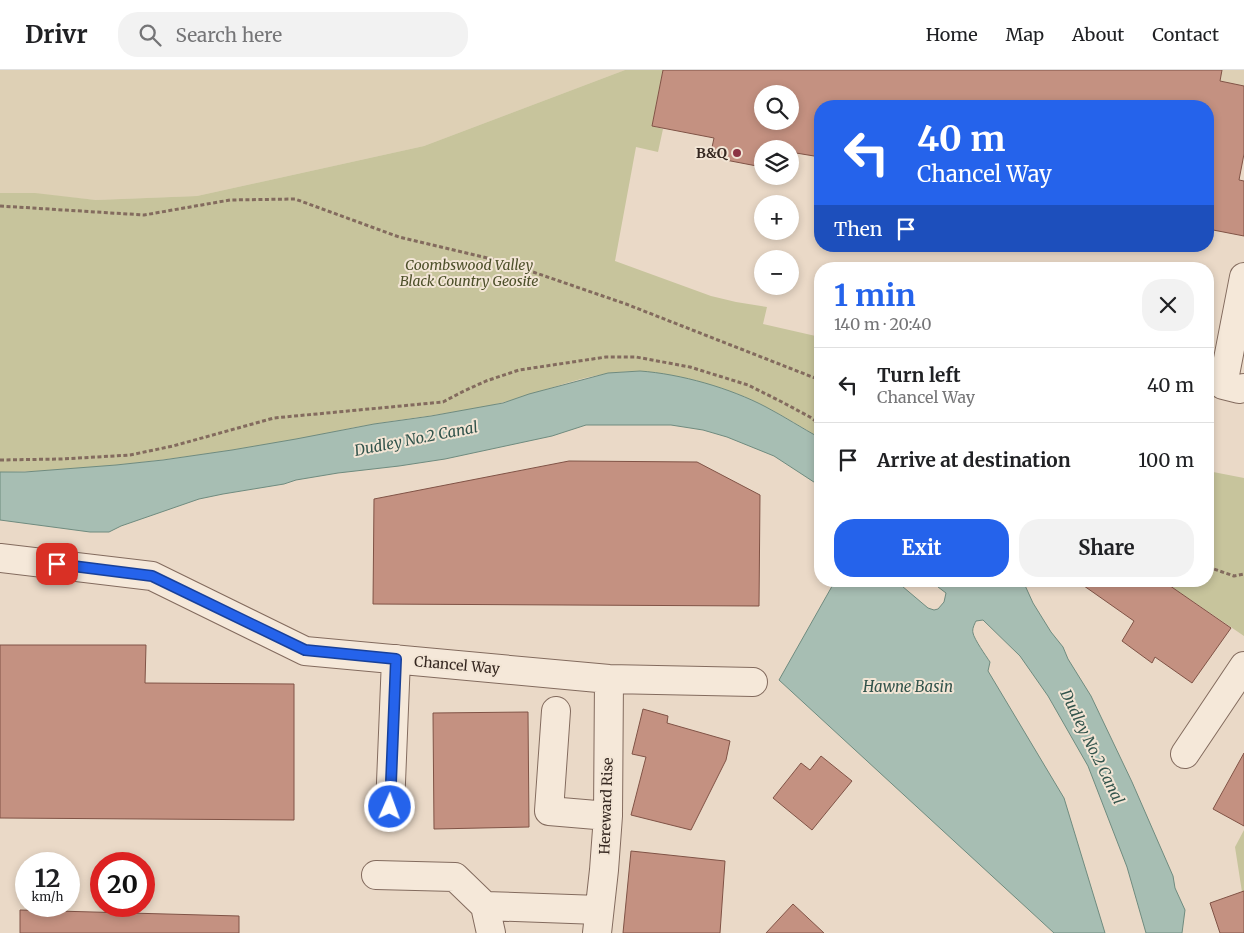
<!DOCTYPE html>
<meta charset="utf-8">
<style>
:root{--surface:#fff;--page:#f2f2f2;--text:#202124;--muted:#757577;--line:#e0e0e0;--accent:#2563eb}
body{margin:0;font-family:Merriweather,serif;background:var(--page);color:var(--text);height:100vh;display:flex;flex-direction:column;font-size:19px;white-space:nowrap}
*{box-sizing:border-box;margin:0}
p{font-size:16px;color:var(--muted)}
.icon{flex:none;width:28px;height:28px;fill:none;stroke:currentColor;stroke-width:2;stroke-linecap:round;stroke-linejoin:round}
.map{position:relative;flex:1;overflow:hidden}
.sheet{position:absolute;left:814px;top:192px;width:400px;height:325px;display:flex;flex-direction:column;background:var(--surface);border-radius:20px;box-shadow:0 2px 8px #0003}
.sheet>*{flex:none}
.hud{position:absolute;left:814px;top:30px;width:400px;height:152px;border-radius:20px;box-shadow:0 2px 8px #0003;background:#2563eb;color:#fff;overflow:hidden}
.fabs{position:absolute;left:754px;top:15px;display:grid;gap:10px}
.fabs a{display:grid;place-items:center;width:45px;height:45px;border-radius:50%;background:var(--surface);box-shadow:0 2px 8px #0003;font-size:25px}
.speed{position:absolute;left:15px;top:782px;display:flex;gap:10px;font-size:25px;font-weight:700;text-align:center}
.speed>*{display:grid;place-content:center;width:65px;height:65px;border-radius:50%;background:var(--surface);box-shadow:0 2px 8px #0003;line-height:1}
.speed small{font-size:12px;font-weight:400}
.speed .limit{border:8px solid #d22;background:#fff;color:#111}
.pin{position:absolute;display:grid;place-items:center;width:42px;height:42px;color:#fff;margin:-21px;border-radius:10px;box-shadow:0 2px 8px #0006}
.me{position:absolute;width:55px;margin:-28px;rotate:2deg;stroke-linejoin:round;filter:drop-shadow(0 0 4px #0008)}
.turn{display:flex;align-items:center;gap:18px;height:105px;padding:0 20px;font-size:22px}
.turn .icon{width:65px;height:65px;stroke-width:2.5}
.turn b{display:block;font-size:35px;line-height:42px}
.then{display:flex;align-items:center;height:48px;padding:0 20px;background:#0003;gap:10px;font-size:19px}
.round{display:grid;place-items:center;flex:none;width:52px;height:52px;border-radius:20px;background:var(--page)}
.overview{display:flex;align-items:center;justify-content:space-between;height:85px;padding:0 20px}
h1{font-size:30px;font-weight:700;line-height:38px;color:var(--accent)}
.action{display:flex;gap:10px;margin-top:auto;padding:10px 20px}
.action a{flex:1;height:58px;border-radius:20px;background:var(--accent);color:#fff;font-size:20px;font-weight:700;line-height:58px;text-align:center}
.action a+a{background:var(--page);color:var(--text)}
ul{padding:0;list-style:none}
li{display:flex;align-items:center;gap:15px;height:75px;padding:0 20px;border-top:1px solid var(--line)}
li div{flex:1}
li b{display:block;font-size:19px}
li em{font-style:normal}
header{display:flex;align-items:center;gap:30px;box-sizing:border-box;height:70px;padding:0 25px;background:var(--surface);border-bottom:1px solid var(--line)}
header strong{font-size:24px}
nav{display:flex;gap:28px;margin-inline-start:auto;font-size:18px}
.search{width:350px;height:45px;background:var(--page);display:flex;align-items:center;gap:12px;box-sizing:border-box;padding:0 18px;border-radius:20px;color:var(--muted);font-size:19px}
.map>svg:first-child{display:block}
.farmland{fill:#ded0b5}
.green{fill:#c7c49c}
.water{fill:#a7beb3;stroke:#6f8b7f}
.building{fill:#c49181;stroke:#805346;fill-rule:evenodd}
.lines{fill:none;stroke-linecap:round;stroke-linejoin:round}
.minor-casing{stroke:#836b5e;stroke-width:30}
.path{stroke:#836b5e;stroke-width:3;stroke-dasharray:4 2.5;stroke-linecap:butt}
.minor{stroke:#f5e8d9;stroke-width:28}
.route-casing{stroke:#184099;stroke-width:12}
.route{stroke:#2563eb;stroke-width:9}
.poi-dot{fill:#8c3444;stroke:#f2e5d5;stroke-width:2}
.labels{text-anchor:middle;stroke-width:4;stroke-linejoin:round;paint-order:stroke}
.poi-label{font-size:14px;font-weight:bold;fill:#352720;stroke:#f2e5d5;text-anchor:end}
.park-label{font-size:14px;font-style:italic;fill:#4c4f29;stroke:#f2e5d5}
.street-label{font-size:14px;fill:#352720;stroke:#f2e5d5}
.water-label{font-size:15px;font-style:italic;fill:#31534b;stroke:#f2e5d5}
</style>
<header>
<strong>Drivr</strong>
<div class="search"><svg class="icon" aria-label="search" viewBox="0 0 24 24"><circle cx="10" cy="10" r="6"/><path d="M15 15l6 6"/></svg>Search here</div>
<nav><a>Home</a><a>Map</a><a>About</a><a>Contact</a></nav>
</header>
<div class="map">
<svg width="1244" height="863" viewBox="0 0 1244 863">
<rect width="100%" height="100%" fill="#ead9c7"/>
<path class="farmland" d="M0,0H625L424,76L197,126L96,130L36,124L0,123Z
M1222,0H1244V16L1220,11Z"/>
<path class="green" d="M625,0H663L652,56L663,59L658,82L636,77L615,191L711,226L736,232L767,237L763,254L820,267V368C794,352 767,336 738,324C719,317 700,312 681,308C673,306 664,304 656,303C596,294 540,326 483,337C447,344 410,348 374,354C347,358 321,365 295,370C197,386 99,401 0,402V123H35L96,130L197,126L424,76Z
M1208,401L1244,408V566L1163,511H1208Z
M1244,760V829L1242,822L1235,777Z"/>
<path class="water" d="M640,301C681,304 730,318 766,337C785,347 802,358 820,368V416L774,386L727,367L703,360L671,355H586L552,366L445,389L399,396L338,403L296,410L284,414L223,424L199,429L121,456L109,462H90L0,450V402H25L116,395L163,390L232,380L296,369L374,354L431,346L503,333L529,324L608,303Z
M835,511H896L928,538L934,540L938,539L944,532L946,523L938,517L934,511H1023L1033,533L1051,562L1063,577L1068,589L1091,626L1132,712L1173,806L1175,818L1185,840L1182,863H1146L1127,797L1088,696L1048,626L1020,586L983,550L976,551C974,555 972,559 973,563C974,569 986,586 990,592L988,601L1064,728L1105,863H1054L779,610Z"/>
<path class="building" d="M663,0H1222L1220,11L1244,16V84L1239,110L1244,111V166L1208,159V36H820V87L790,82V79H776L762,76V97L710,87L714,68L652,56ZM762,24H790V51H762Z
M569,391L697,392L760,425L759,536L373,534L374,429Z
M1077,511H1163L1231,558L1192,613L1155,587L1152,593L1122,571L1134,551Z
M0,575H146L145,613L294,614V750L0,748Z
M643,639L668,646L667,653L730,671L726,690L691,760L631,745L646,687L632,684Z
M528,642L529,757L434,759L433,643Z
M1244,683V756L1213,739Z
M821,686L852,711L812,760L773,728L801,693L810,700Z
M631,781L725,791L720,863H623Z
M1244,821V863H1220L1210,833Z
M793,834L824,863H766Z
M20,840L239,846V863H20Z"/>
<g class="lines">
<defs>
<path id="minor" d="M1244,207L1223,315L1239,319L1244,318
M0,488L152,506L305,581L609,609L753,612
M556,641L549,741L608,746
M1185,684L1244,596
M390,737L396,589
M376,805L455,807L485,836L599,840
M485,836L491,863
M597,863L604,800L608,746L609,609"/>
</defs>
<use href="#minor" class="minor-casing"/>
<path class="path" d="M0,136L144,145L230,130L295,129L399,167L504,192L626,234L820,310
M0,390L62,389L130,385L173,376L274,348L443,332L464,321L486,311L519,300L606,287H636L690,297L748,315L782,332L810,347L820,354
M1208,497L1234,506L1244,504"/>
<use href="#minor" class="minor"/>
</g>
<g class="lines">
<defs>
<path id="route" d="M57,494L152,506L305,580L396,589L390,737"/>
</defs>
<use href="#route" class="route-casing"/>
<use href="#route" class="route"/>
</g>
<circle class="poi-dot" cx="737" cy="83" r="5"/>
<g class="labels">
<g class="poi-label">
<text x="727" y="88">B&amp;Q</text>
</g>
<g class="park-label">
<text x="469" y="200">Coombswood Valley<tspan x="469" dy="16">Black Country Geosite</tspan></text>
</g>
<g class="street-label">
<text transform="translate(457 595) rotate(5)" y="5">Chancel Way</text>
<text transform="translate(606 736) rotate(-88)" y="5">Hereward Rise</text>
</g>
<g class="water-label">
<text transform="translate(416 369) rotate(-11)" y="5">Dudley No.2 Canal</text>
<text x="908" y="622">Hawne Basin</text>
<text transform="translate(1092 677) rotate(64)" y="5">Dudley No.2 Canal</text>
</g>
</g>
</svg>
<div class="fabs">
<a><svg class="icon" aria-label="search" viewBox="0 0 24 24"><circle cx="10" cy="10" r="6"/><path d="M15 15l6 6"/></svg></a>
<a><svg class="icon" aria-label="layers" viewBox="0 0 24 24"><path d="M12 4l9 5-9 5-9-5zM3 14l9 5 9-5"/></svg></a>
<a>+</a>
<a>−</a>
</div>
<div class="speed"><div>12<small>km/h</small></div><div class="limit">20</div></div>
<div class="pin" style="left:57px;top:494px;background:#d93025"><svg class="icon" aria-label="arrive" viewBox="0 0 24 24"><path d="M6 21V4h12l-3 4 3 4H6"/></svg></div>
<svg class="me" style="left:390px;top:737px" viewBox="-20 -20 40 40"><circle r="17" fill="#2563eb" stroke="#fff" stroke-width="3"/><path d="M0-11L8 9 0 5-8 9z" fill="#fff"/></svg>
<div class="hud">
<div class="turn"><svg class="icon" aria-label="left" viewBox="0 0 24 24"><path d="M17 20v-9H6M10 6l-5 5 5 5"/></svg><div><b>40 m</b>Chancel Way</div></div>
<div class="then">Then<svg class="icon" aria-label="arrive" viewBox="0 0 24 24"><path d="M6 21V4h12l-3 4 3 4H6"/></svg></div>
</div>
<section class="sheet">
<div class="overview"><div><h1>1 min</h1><p>140 m · 20:40</p></div><a class="round"><svg class="icon" aria-label="close" viewBox="0 0 24 24"><path d="M6 6l12 12M18 6L6 18"/></svg></a></div>
<ul>
<li><svg class="icon" aria-label="left" viewBox="0 0 24 24"><path d="M17 20v-9H6M10 6l-5 5 5 5"/></svg><div><b>Turn left</b><p>Chancel Way</p></div><em>40 m</em></li>
<li><svg class="icon" aria-label="arrive" viewBox="0 0 24 24"><path d="M6 21V4h12l-3 4 3 4H6"/></svg><div><b>Arrive at destination</b></div><em>100 m</em></li>
</ul>
<div class="action"><a>Exit</a><a>Share</a></div>
</section>
</div>
